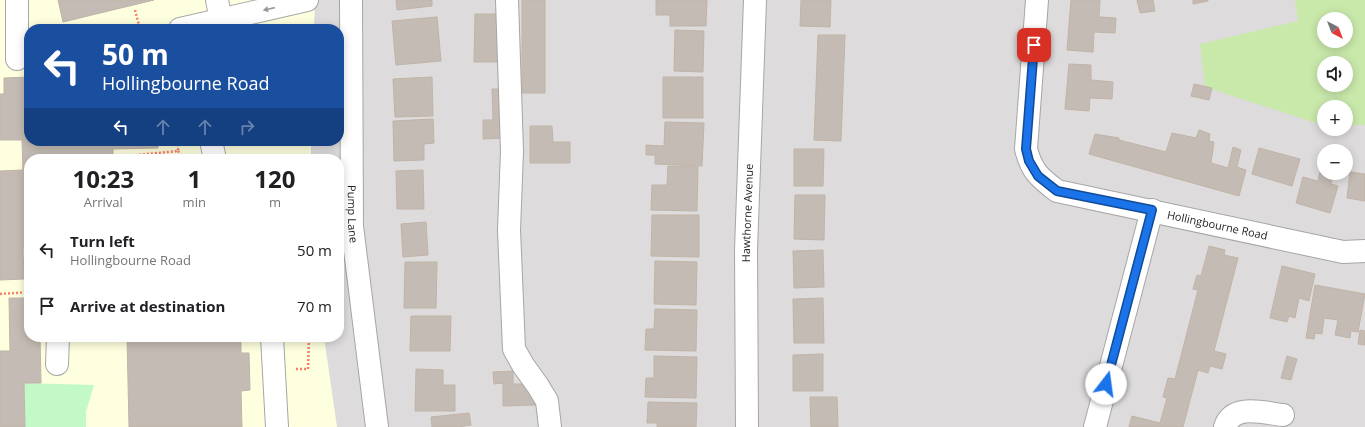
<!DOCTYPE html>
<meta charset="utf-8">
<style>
:root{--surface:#fff;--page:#f2f2f2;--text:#202124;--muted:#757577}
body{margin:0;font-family:"Open Sans",sans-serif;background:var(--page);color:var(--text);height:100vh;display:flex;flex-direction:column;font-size:15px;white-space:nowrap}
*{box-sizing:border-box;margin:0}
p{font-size:13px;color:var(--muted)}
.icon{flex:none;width:22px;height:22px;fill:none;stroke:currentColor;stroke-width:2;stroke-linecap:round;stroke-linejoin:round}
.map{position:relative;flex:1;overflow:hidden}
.sheet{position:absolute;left:24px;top:154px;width:320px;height:188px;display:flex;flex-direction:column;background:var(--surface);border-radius:16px;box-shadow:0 2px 10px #0003}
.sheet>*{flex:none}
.guide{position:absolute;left:24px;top:24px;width:320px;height:122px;border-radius:16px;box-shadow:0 2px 10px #0003;background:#1a4fa0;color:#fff;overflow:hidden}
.needle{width:26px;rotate:138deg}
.buttons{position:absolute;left:1317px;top:12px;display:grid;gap:8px}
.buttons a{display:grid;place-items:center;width:36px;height:36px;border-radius:50%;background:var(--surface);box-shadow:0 2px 10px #0003;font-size:20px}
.pin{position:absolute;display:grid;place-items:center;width:34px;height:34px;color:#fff;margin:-17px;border-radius:8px;box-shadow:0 2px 6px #0006}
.me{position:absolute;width:44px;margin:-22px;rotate:15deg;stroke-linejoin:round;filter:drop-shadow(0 0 3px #0008)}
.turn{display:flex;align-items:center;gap:14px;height:84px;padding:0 12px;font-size:18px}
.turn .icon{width:52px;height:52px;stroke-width:2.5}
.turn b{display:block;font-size:28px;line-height:34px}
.lanes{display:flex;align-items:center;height:38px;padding:0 12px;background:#0003;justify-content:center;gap:20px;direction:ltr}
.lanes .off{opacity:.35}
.eta{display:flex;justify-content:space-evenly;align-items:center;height:68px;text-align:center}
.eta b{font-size:24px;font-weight:700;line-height:28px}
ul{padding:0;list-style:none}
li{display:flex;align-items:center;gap:12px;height:56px;padding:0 12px}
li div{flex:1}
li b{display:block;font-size:15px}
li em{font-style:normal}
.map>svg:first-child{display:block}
.residential{fill:#dddbdb;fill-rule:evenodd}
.education{fill:#feffde}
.grass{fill:#c9e9ab;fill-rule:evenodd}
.park{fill:#c2f9c7}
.building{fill:#c4bcb4;stroke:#c1b3a7}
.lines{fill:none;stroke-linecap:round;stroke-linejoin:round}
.minor-casing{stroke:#a6a6a6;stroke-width:24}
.path{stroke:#f97d6c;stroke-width:2.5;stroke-dasharray:2 2;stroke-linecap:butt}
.minor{stroke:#fff;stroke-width:22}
.oneway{fill:#9a9a9a}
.route-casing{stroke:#114b97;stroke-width:10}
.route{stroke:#1a73e8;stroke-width:7}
.labels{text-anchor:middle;stroke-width:3;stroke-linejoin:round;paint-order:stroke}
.street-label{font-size:11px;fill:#1f1f1f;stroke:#fff}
</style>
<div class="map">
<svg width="1365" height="427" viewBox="0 0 1365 427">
<rect width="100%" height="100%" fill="#efece5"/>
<path class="residential" d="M0,0H1365V427H0ZM1324,19H1346V41H1324ZM29,29H339V141H29ZM1324,63H1346V85H1324ZM1324,107H1346V129H1324ZM1324,151H1346V173H1324ZM29,159H339V337H29Z"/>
<path class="education" d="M0,0H315L314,29H29V141H311V159H29V337H324L337,427H0Z"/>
<path class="grass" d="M1295,0H1365V125H1346V107H1324V124H1319L1205,87L1200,44L1298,21ZM1324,19H1346V41H1324ZM1324,63H1346V85H1324Z"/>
<path class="park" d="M24,383L94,385L86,412V427H25Z"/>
<path class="building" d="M58,0H154L63,22Z
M396,0H432V6L397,10Z
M522,0H545V93H522Z
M656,0H707L706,26H670V15H656Z
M801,0H831L830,27L800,26Z
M1071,0H1100L1099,17L1116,18L1115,33L1094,32L1093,52L1067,50Z
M1137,0H1153L1155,11L1140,13Z
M1193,0H1208V1L1193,4Z
M475,14H500V62H474Z
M437,17L441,61L396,65L392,21Z
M675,30L704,31L703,72L674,71Z
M818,35H845L841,141L814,140Z
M1069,64L1091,65V80L1113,82L1112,99L1090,98L1089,111L1065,109Z
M29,77V141H158V148L113,149V159H29V248H23L24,279L0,280V171L23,170L22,140H0V94H4V78Z
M432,77L433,116L395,117L393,79Z
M663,77H703V118H663Z
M1194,84L1212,88L1209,100L1191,96Z
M492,89H507L508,138L483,139V120H493Z
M433,119L434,143L424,144V160L394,161L393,121Z
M665,122L704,123L702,166L655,164V155H646V145L664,146Z
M530,126H552L553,142H570V163H530Z
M1199,130L1210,134L1209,141L1214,142L1211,163L1228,168L1233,147L1241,150L1237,167L1246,170L1239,196L1089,154L1095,134L1119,138V140L1166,152L1172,133L1196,138Z
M1259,148L1300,159L1292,186L1252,174Z
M794,149H824L823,186H794Z
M1322,163L1324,164V173H1334L1331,184L1338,186L1330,213L1296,203L1303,177L1318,181Z
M668,166L698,167L697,211L651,210L652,185H667Z
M423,170L424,209H397L396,171Z
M1350,172L1365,174V201L1347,198Z
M795,195H825L824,240L794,239Z
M652,215H699V257L651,256Z
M426,222L428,255L403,257L401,224Z
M1209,246L1225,250L1224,255L1238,258L1214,351L1226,354L1222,369L1210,366L1208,373L1198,370L1183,427H1129L1132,416L1160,423L1167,398L1163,397L1168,378L1175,379L1198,290L1193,289L1197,275L1201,276Z
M823,250L824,287L794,288L793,251Z
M655,261L697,262L696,305L654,304Z
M405,262H437L436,308H404Z
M1282,266L1315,274L1309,301L1299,298L1295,318L1289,316L1287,322L1270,318Z
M1315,285L1365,294L1358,332L1351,331L1350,338L1335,335L1338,320L1324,318L1322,334L1315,333L1314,339L1306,338Z
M9,298H29V337H40L41,383H24L25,427H0V351H10Z
M823,298L824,343H794L793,299Z
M655,309L697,310L696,351L645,350L646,329H654Z
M411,316H451L450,351H410Z
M1360,330L1365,331V345L1358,344Z
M127,337H241V353H249L250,390L241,391L242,427H129Z
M823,354V391H793V355Z
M654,356L697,357L696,398L645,397L646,378H654Z
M1287,356L1297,359L1291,380L1281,378Z
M416,369L443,370V385H455V411H415Z
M513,371V384H536V405L503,406V383L494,384L493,372Z
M810,397H837L838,427H811Z
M648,402L697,403L696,427H657V423H647Z
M469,413L471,425L458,427H432L431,417Z"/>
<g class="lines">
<defs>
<g id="minor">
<path d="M217,0L221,20"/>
<path id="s1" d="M351,0L352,226L377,427"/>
<path d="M507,0L512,151L509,230L514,349L523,365L538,386L547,401L550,427"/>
<path id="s2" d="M1037,0L1026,149C1032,172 1039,177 1057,191L1343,252L1365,251"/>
<path d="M180,29L307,0"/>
<path d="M17,59V0"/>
<path d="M211,141L215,159"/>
<path d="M272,337L277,427"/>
<path d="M57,364L58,337"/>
<path id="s3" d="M747,427L746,250L755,0"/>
<path d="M1095,427L1152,210"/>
<path d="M1225,427C1233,403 1264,413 1283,415"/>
</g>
</defs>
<use href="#minor" class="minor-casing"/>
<path class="path" d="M135,10L140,29
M178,151L184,159
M127,156L178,151V141
M0,294L29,292
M296,369H308L309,337"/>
<use href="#minor" class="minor"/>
</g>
<defs><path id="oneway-solid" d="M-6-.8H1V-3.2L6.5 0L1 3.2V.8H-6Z"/></defs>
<use class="oneway" href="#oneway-solid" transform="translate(269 9) rotate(167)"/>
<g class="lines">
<defs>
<path id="route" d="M1034,45L1026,149L1029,161L1038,176L1057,191L1152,210L1106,384"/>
</defs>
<use href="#route" class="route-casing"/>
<use href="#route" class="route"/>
</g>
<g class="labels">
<g class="street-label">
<text dy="4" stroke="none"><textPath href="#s3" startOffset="214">Hawthorne Avenue</textPath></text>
<text dy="4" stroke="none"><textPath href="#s1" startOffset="214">Pump Lane</textPath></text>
<text dy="4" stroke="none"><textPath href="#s2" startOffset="367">Hollingbourne Road</textPath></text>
</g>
</g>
</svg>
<div class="buttons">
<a><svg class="needle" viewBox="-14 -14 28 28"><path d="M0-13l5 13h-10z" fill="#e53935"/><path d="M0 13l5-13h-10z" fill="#757577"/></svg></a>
<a><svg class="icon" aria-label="sound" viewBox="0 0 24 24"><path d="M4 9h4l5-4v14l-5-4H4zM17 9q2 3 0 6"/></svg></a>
<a>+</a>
<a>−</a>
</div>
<div class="pin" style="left:1034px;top:45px;background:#d93025"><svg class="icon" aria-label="arrive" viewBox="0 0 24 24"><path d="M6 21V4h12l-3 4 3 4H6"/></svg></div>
<svg class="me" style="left:1106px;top:384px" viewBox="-20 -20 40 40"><circle r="19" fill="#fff"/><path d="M0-13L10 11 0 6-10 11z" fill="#1a73e8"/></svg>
<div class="guide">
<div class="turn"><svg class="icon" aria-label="left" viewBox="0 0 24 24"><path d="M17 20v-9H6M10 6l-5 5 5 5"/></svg><div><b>50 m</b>Hollingbourne Road</div></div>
<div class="lanes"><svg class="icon" aria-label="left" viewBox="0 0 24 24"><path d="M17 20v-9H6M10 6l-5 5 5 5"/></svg><svg class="icon off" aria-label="ahead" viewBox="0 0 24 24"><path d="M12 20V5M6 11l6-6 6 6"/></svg><svg class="icon off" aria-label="ahead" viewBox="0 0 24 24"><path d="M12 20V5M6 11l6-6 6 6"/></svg><svg class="icon off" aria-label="right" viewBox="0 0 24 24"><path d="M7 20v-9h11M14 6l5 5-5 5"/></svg></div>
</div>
<section class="sheet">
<div class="eta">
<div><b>10:23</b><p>Arrival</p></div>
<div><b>1</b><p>min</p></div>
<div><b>120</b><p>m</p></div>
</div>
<ul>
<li><svg class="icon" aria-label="left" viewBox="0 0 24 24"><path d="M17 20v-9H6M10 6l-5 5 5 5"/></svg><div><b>Turn left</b><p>Hollingbourne Road</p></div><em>50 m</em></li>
<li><svg class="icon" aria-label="arrive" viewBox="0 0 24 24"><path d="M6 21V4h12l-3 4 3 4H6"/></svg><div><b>Arrive at destination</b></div><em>70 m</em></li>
</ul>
</section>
</div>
